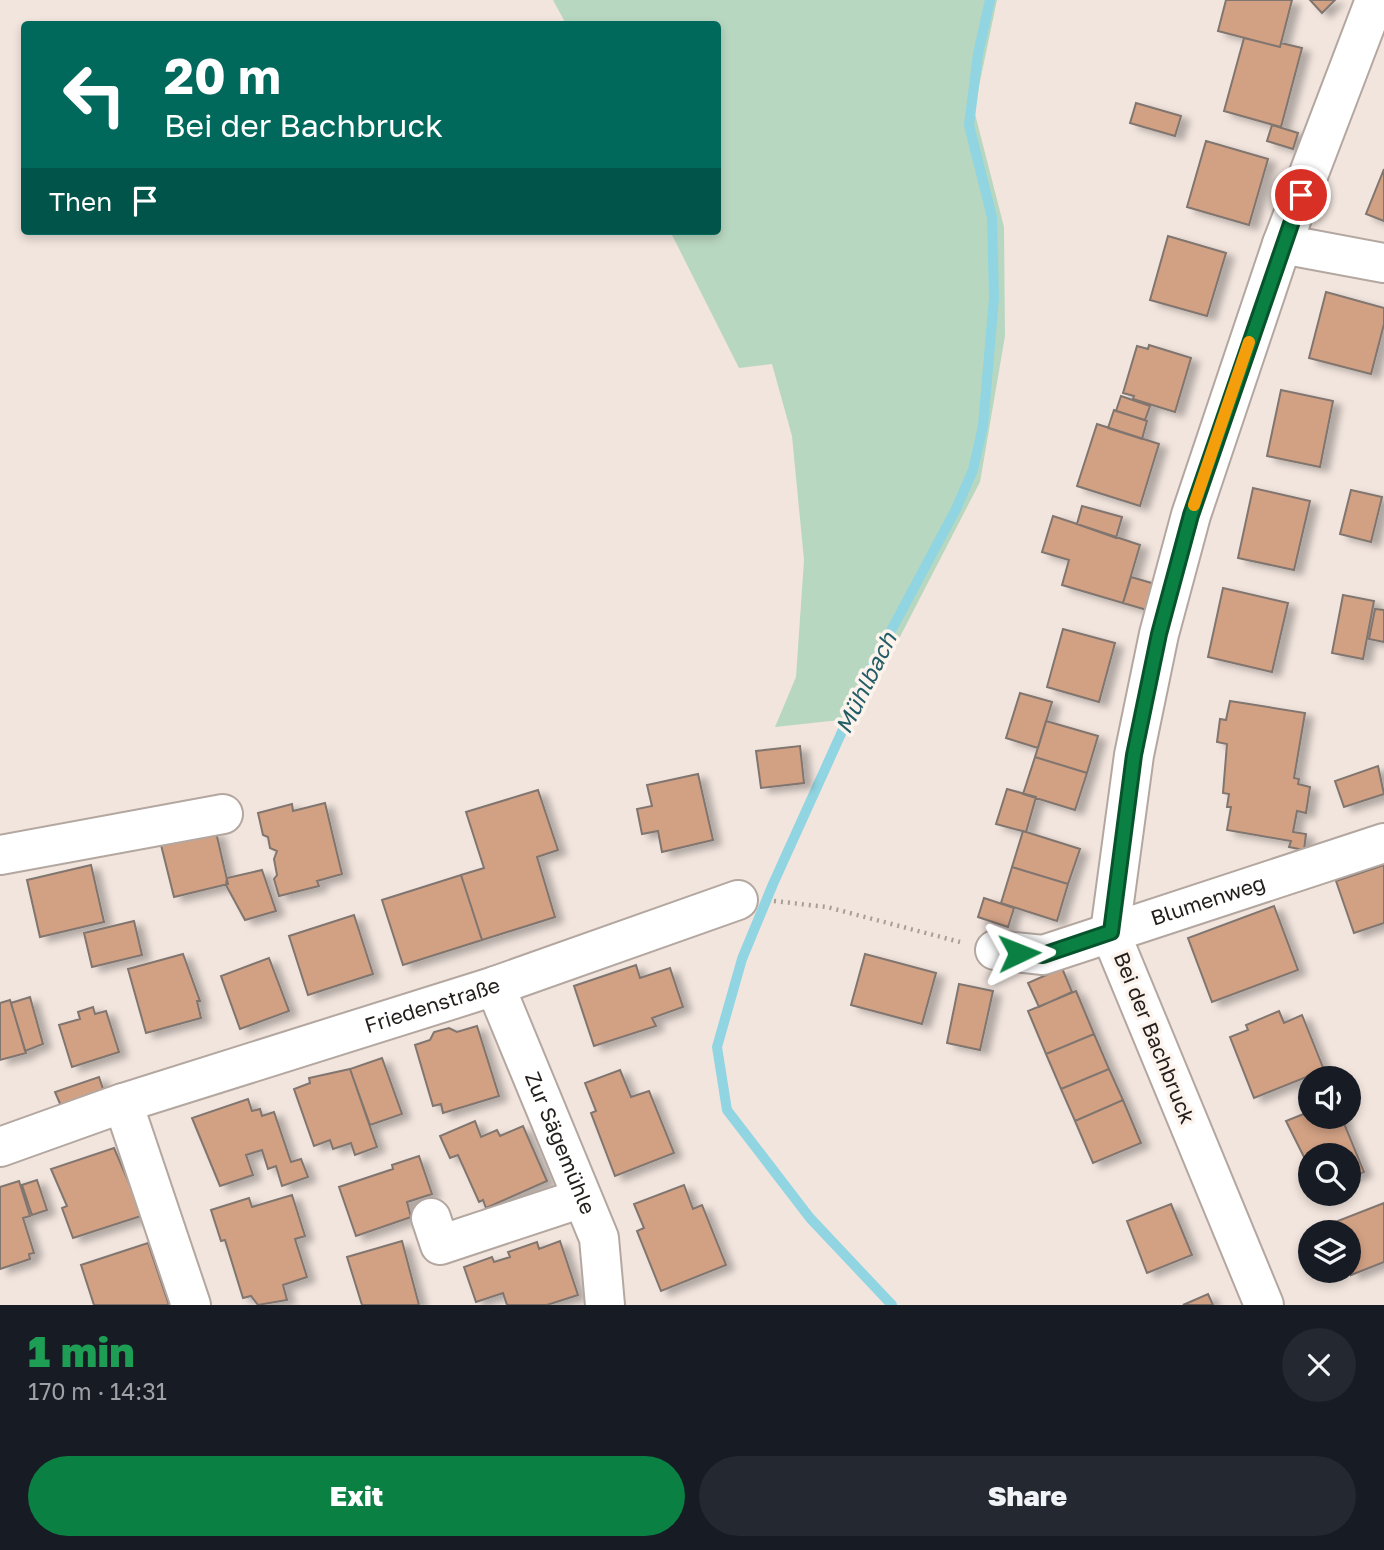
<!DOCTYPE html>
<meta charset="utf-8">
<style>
:root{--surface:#171b24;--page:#242831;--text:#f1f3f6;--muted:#9ea1a6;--accent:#0b8043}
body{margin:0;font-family:"Golos Text",sans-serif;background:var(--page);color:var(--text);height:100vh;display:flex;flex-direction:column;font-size:26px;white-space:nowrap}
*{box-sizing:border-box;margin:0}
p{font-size:23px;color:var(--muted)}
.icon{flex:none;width:38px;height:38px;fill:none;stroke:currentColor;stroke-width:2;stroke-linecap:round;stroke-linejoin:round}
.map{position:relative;height:1305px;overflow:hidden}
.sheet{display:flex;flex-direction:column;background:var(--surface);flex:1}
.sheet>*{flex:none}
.hud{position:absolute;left:21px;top:21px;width:700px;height:214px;border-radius:7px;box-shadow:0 4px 10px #0003;background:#00695c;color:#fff;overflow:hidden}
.fabs{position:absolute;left:1298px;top:1066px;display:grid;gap:14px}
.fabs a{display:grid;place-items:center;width:63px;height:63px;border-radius:50%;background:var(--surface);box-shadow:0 4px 10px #0003;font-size:35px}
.pin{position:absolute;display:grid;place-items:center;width:60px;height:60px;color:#fff;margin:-30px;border:4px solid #fff;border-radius:50%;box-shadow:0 2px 7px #0007}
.me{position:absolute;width:77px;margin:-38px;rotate:88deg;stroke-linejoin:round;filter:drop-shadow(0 0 5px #0008)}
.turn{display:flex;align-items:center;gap:24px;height:147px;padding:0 28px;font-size:32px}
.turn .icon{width:91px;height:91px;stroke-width:2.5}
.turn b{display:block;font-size:49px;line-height:60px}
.then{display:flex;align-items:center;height:66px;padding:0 28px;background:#0003;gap:14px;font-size:26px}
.round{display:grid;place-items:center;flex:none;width:74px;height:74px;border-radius:37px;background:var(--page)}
.overview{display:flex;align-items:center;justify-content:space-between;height:119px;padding:0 28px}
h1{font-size:42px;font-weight:800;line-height:52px;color:#1e9e55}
.cta{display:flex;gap:14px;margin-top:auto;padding:14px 28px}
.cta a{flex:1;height:80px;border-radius:42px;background:var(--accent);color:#fff;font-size:28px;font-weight:800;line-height:80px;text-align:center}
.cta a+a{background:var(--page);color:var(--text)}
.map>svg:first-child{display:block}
.grass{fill:#b8d7c0}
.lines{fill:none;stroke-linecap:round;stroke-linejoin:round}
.stream{stroke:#90d5e1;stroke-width:10}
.building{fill:#d2a184;stroke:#81756f;stroke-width:2;filter:url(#shadow)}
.minor-casing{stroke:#b3a7a0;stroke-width:42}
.path{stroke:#a89e99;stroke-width:4.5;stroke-dasharray:2 5;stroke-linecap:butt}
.minor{stroke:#fff;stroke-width:38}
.route-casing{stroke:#07532c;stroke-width:18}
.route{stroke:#0b8043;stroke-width:12}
.slow{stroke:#f59e0b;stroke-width:12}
.labels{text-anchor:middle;stroke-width:7;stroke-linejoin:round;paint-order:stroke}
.street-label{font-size:21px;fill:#231e1c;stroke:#fdf3ed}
.water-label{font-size:23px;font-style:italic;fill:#235d66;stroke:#fdf3ed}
</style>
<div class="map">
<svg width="1384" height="1305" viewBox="0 0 1384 1305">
<defs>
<filter id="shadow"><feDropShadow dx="8" dy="4.5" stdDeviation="3.5" flood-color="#0004"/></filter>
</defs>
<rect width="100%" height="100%" fill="#f2e5de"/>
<path class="grass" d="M553,0H997L974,110L1004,227L1005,336L980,482L858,718L775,727L796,677L804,560L792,436L772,364L739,368L670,231H718V24H566Z"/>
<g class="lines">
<path class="stream" d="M892,1305L810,1218L727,1110L717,1047L742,959L773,884L869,672L956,509L973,470L983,426L994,298L992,217L969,125L978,54L990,0"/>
</g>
<path class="building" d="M1226,0H1292L1280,47L1218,31Z
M1310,0H1335L1322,13Z
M1244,38L1280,47L1281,43L1302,48L1281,127L1224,111Z
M1136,103L1181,116L1175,136L1130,123Z
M1272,125L1298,133L1293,149L1267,141Z
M1206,141L1268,159L1249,225L1187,207Z
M1384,169V221L1366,214Z
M1168,236L1226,253L1207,316L1150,300Z
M1326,292L1384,308V324L1371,374L1309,358Z
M1149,345L1191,358L1175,412L1133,399L1134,396L1123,393L1137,346L1148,349Z
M1281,390L1333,401L1320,467L1267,456Z
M1121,396L1150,406L1145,420L1116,411Z
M1114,410L1147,421L1142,439L1108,428Z
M1097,424L1159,444L1140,506L1077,486Z
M1253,488L1310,501L1294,570L1238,558Z
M1351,490L1382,497L1371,542L1340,534Z
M1082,506L1122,517L1116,538L1077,524Z
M1053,516L1140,545L1123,603L1062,585L1069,560L1042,552Z
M1131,577L1155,584L1147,610L1123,603Z
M1223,588L1288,603L1272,672L1208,657Z
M1343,595L1374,601L1363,659L1332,653Z
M1375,609L1384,610V642L1369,639Z
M1063,629L1115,643L1099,702L1047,687Z
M1020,693L1052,702L1038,748L1006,738Z
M1230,701L1305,713L1294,778L1299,779L1298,784L1310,787L1306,813L1297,811L1293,832L1306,834L1304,850L1289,847L1291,841L1227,830L1231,807H1227L1229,794L1223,793L1227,744L1217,742L1220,719L1226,720Z
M1046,721L1098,736L1087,773L1035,757Z
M800,746L804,783L761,788L756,751Z
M1035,757L1087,773L1075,810L1023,794Z
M1378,766L1384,794L1344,807L1335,781Z
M698,774L713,840L662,852L658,831L642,834L637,809L652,806L647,785Z
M1007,789L1036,797L1026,832L996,824Z
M538,790L558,850L537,857L555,917L482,940L461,875L484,868L466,812Z
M325,803L342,874L317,881L319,886L279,896L274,879L277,875L274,859L277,851L270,848L268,837L263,835L258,813L292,804L293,811Z
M1023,831L1080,849L1068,884L1012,867Z
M216,832L228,884L174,897L161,845Z
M91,865L104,922L40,937L27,880Z
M1384,865V923L1354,933L1336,881Z
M1012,867L1068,884L1057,921L1001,903Z
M262,870L276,911L245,920L226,885L227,878Z
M461,875L482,940L403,965L382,900Z
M984,898L1014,908L1008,927L978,917Z
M1274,906L1298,970L1212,1002L1188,938Z
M354,915L373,974L308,995L289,936Z
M134,921L142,955L92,967L84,933Z
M183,954L200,1001H197L201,1018L146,1033L128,969Z
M865,954L936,973L922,1024L851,1005Z
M269,958L289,1011L240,1029L221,976Z
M636,965L640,978L670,968L683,1007L652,1018L656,1026L594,1046L574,986Z
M1062,968L1072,992L1039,1007L1028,983Z
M959,984L993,991L980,1050L947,1043Z
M1076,991L1094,1034L1046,1054L1028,1011Z
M30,997L43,1044L25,1051L11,1003Z
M10,1000L26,1053L0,1060V1003Z
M93,1007L95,1014L106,1011L119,1052L72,1067L59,1025L80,1019L78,1012Z
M1279,1011L1284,1023L1302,1015L1324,1070L1254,1098L1230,1037L1248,1030L1246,1025Z
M477,1026L499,1096L443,1113L441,1104L433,1106L415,1045L430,1040L434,1032L449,1028L457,1032Z
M1094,1034L1109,1069L1061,1089L1046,1054Z
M382,1058L402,1114L370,1125L350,1069Z
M350,1069L377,1147L355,1155L351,1143L333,1149L330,1140L314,1146L294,1089L310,1083L309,1078Z
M1109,1069L1123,1100L1075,1121L1061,1089Z
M620,1070L631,1097L649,1091L674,1153L615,1176L591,1113L596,1111L585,1083Z
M99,1077L104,1092L61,1106L55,1092Z
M248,1099L252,1111L260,1109L262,1116L274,1112L291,1162L301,1159L308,1177L282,1186L276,1166L268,1169L262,1150L246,1155L253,1175L220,1186L192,1118Z
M1123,1100L1141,1143L1093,1163L1075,1121Z
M1311,1111V1116H1341L1364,1172L1349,1178V1155H1311V1171L1286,1121Z
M475,1121L481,1137L497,1130L500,1136L523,1126L547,1181L486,1208L483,1200L479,1202L458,1155L450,1158L440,1136Z
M114,1148L132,1190L135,1189L141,1216L73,1238L62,1208L67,1206L51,1169Z
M419,1156L432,1194L407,1202L411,1217L356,1236L339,1187L393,1169L392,1165Z
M37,1180L47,1210L32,1215L22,1185Z
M19,1181L30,1216L23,1218L34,1253L29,1254L30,1259L0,1269V1187Z
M684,1185L693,1209L702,1205L726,1265L661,1291L637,1231L644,1228L634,1204Z
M292,1195L305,1236L295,1239L307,1277L283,1285L287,1300L258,1305L251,1296L243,1298L225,1240L221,1241L211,1210L249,1198L252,1207Z
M1384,1203V1262L1351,1275L1349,1232H1333L1330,1224Z
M1171,1204L1192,1255L1147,1273L1127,1221Z
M402,1241L419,1305H362L347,1257Z
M560,1241L578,1295L547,1305H507L503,1293L476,1302L464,1267L492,1257L494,1262L510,1257L508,1252L537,1242L539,1249Z
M148,1243L169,1305H94L81,1265Z
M1208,1294L1213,1305H1183Z"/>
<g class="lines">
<defs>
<g id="minor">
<path d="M1282,244L1384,263"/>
<path d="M0,855L223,814"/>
<path id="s1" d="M995,950L1043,955L1384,843"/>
<path id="s2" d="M495,986L599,1238L605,1305"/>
<path d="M123,1103L191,1305"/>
<path id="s3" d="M0,1147L123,1103L495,986L738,900"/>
<path d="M431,1218L440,1245L582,1198"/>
<path d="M1264,1305L1110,932L1134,755L1159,634L1191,515L1282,244L1375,0"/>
</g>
</defs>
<use href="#minor" class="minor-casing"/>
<path class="path" d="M774,901L827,907L960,942"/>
<use href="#minor" class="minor"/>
</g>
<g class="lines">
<defs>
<path id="route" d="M1019,953L1043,955L1111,932L1134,755L1159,634L1191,515L1301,195"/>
</defs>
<use href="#route" class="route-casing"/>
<use href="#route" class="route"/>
<path class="slow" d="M1194,505L1249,342"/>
</g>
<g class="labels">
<g class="street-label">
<text dy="7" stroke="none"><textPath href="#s1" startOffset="222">Blumenweg</textPath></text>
<text dy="7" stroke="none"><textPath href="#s3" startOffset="455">Friedenstraße</textPath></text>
<text transform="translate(1154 1038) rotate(68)" y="7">Bei der Bachbruck</text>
<text dy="7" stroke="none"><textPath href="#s2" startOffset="170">Zur Sägemühle</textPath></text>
</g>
<g class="water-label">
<text transform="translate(866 683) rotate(-64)" y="8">Mühlbach</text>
</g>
</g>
</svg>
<div class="fabs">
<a><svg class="icon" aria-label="sound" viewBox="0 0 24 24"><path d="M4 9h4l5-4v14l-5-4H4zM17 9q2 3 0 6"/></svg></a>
<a><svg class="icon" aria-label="search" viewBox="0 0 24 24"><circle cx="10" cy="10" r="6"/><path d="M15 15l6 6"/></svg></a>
<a><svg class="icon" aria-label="layers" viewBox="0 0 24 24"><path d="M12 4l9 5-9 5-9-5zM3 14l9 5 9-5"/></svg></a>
</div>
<div class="pin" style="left:1301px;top:195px;background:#d93025"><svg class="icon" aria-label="arrive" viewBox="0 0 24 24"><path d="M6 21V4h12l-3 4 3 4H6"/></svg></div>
<svg class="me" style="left:1019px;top:953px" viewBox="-20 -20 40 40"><path d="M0-17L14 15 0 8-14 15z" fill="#0b8043" stroke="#fff" stroke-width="4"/></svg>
<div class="hud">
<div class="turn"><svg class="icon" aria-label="left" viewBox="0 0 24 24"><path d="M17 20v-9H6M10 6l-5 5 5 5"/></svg><div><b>20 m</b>Bei der Bachbruck</div></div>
<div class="then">Then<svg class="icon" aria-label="arrive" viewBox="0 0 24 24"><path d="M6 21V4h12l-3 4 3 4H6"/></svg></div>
</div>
</div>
<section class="sheet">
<div class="overview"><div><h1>1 min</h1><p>170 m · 14:31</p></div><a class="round"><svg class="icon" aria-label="close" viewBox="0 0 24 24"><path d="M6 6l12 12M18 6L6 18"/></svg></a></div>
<div class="cta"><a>Exit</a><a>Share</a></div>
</section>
